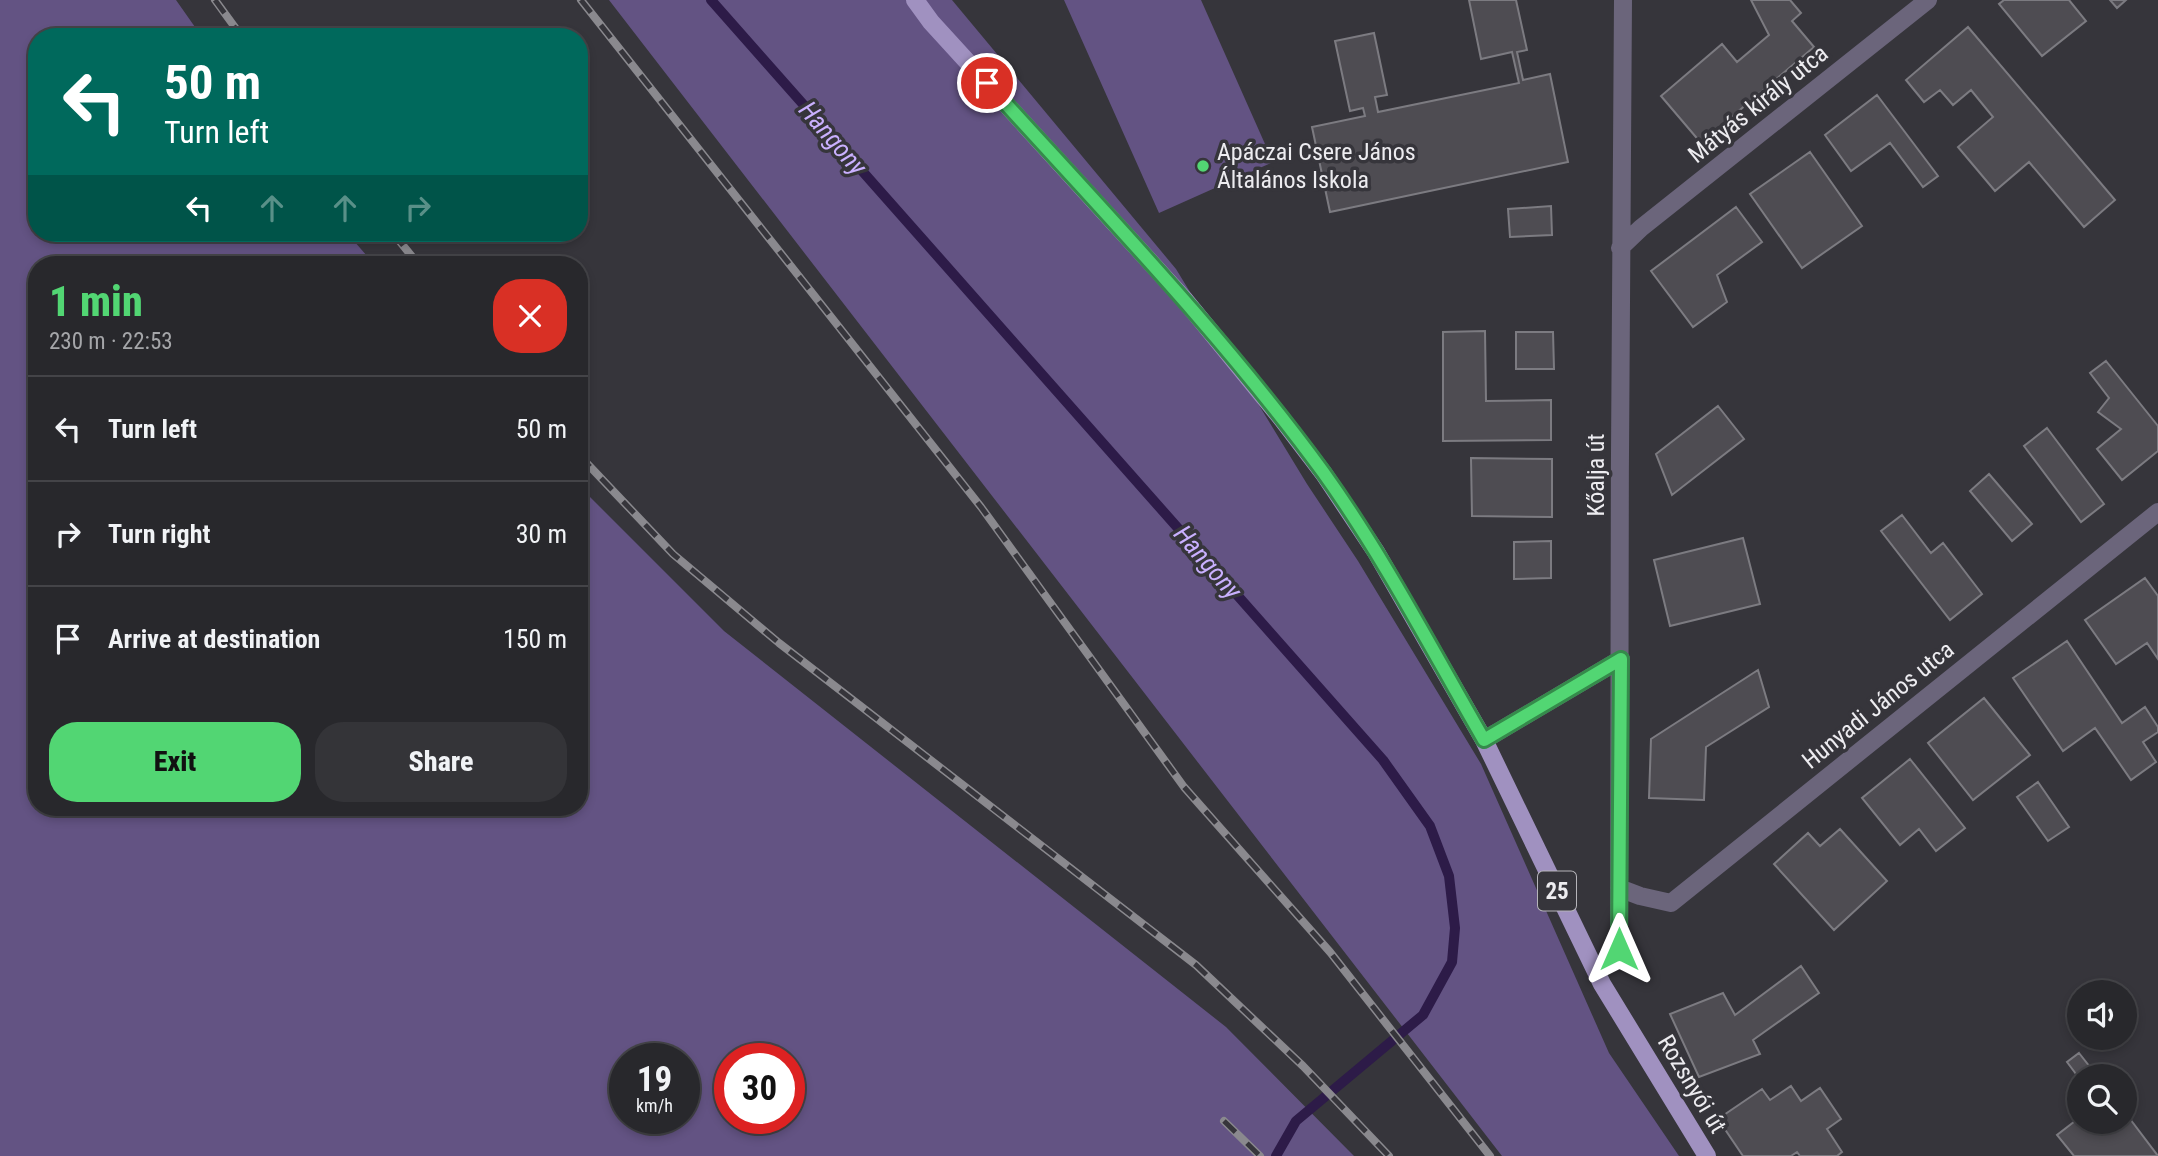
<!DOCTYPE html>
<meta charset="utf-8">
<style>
:root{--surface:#28282c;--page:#343438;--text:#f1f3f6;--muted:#a5a6a9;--line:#444448;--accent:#52d673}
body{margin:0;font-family:"Roboto Condensed",sans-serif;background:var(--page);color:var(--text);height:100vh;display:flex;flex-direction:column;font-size:26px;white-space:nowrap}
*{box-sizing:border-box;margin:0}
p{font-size:23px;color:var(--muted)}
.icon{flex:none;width:38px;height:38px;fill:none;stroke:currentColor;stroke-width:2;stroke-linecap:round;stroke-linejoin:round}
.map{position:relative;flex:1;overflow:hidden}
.panel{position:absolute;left:28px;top:256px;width:560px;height:560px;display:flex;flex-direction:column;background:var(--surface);border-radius:28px;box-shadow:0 4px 10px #0003,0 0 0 2px var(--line)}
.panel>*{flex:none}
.guide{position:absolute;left:28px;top:28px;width:560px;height:214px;border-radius:28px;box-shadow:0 4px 10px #0003,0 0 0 2px var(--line);background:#00695c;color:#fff;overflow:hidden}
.controls{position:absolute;left:2067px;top:980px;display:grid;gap:14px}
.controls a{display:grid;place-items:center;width:70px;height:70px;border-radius:50%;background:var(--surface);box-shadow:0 4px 10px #0003,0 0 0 2px var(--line);font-size:35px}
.speed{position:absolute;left:609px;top:1043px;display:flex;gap:14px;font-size:35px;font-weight:700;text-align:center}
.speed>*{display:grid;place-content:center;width:91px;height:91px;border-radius:50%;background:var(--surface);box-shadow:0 4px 10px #0003,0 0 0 2px var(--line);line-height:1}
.speed small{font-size:18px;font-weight:400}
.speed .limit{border:10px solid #d22;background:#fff;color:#111}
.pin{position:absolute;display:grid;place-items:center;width:60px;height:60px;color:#fff;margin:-30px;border:4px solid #fff;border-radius:50%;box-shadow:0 2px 7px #0007}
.me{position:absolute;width:77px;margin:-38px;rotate:0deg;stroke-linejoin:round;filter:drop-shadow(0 0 5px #0008)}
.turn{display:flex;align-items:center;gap:24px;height:147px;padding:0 21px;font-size:32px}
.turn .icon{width:91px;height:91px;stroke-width:2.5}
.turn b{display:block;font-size:49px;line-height:60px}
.lanes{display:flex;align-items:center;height:66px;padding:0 21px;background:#0003;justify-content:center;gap:35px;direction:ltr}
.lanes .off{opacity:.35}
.round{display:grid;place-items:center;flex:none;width:74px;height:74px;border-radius:28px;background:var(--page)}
.head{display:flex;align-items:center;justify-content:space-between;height:119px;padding:0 21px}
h1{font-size:42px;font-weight:800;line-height:52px;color:var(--accent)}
.button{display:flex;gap:14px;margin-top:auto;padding:14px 21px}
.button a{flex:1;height:80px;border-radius:28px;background:var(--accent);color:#111;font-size:28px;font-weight:800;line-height:80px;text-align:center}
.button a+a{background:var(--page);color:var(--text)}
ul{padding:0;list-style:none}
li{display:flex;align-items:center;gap:21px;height:105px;padding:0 21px;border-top:2px solid var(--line)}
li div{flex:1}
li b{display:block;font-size:26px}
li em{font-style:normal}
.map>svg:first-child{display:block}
.green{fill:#635383;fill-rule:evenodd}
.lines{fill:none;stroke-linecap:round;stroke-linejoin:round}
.stream{stroke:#2d1b48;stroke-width:10}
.building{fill:#4e4c52;stroke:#7c7b81;stroke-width:2}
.minor{stroke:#6b657b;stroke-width:18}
.major{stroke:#a091c0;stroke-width:18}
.rail-casing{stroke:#8a898e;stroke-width:8}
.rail{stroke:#36353b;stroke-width:5;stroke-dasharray:16;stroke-linecap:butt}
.route-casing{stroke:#358b4b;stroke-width:18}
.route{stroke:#52d673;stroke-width:12}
.poi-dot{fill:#52d673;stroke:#36353b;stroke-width:2.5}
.labels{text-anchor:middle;stroke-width:7;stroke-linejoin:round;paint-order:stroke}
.shield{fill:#36353b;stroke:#b6b5ba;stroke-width:2}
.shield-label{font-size:23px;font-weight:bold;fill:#edecf0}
.street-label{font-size:24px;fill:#edecf0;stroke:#36353b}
.poi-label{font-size:24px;fill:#edecf0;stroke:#36353b;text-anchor:start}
.water-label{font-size:26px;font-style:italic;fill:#c9b0fe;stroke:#36353b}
</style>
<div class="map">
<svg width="2158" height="1156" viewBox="0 0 2158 1156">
<rect width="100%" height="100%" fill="#36353b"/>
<path class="green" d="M0,0H176L202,37H37V233H347L374,264H37V807H579V486L724,631L1226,1027L1354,1156H0ZM625,1059H684V1118H625ZM730,1059H789V1118H730Z
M609,0H952L1176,269L1307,484L1358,561L1481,764L1609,1053L1679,1156H1502Z
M1064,0H1201L1273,162L1159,213Z"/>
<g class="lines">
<path class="stream" d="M711,0L1383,760L1430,826L1449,876L1455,928L1452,962L1423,1015L1296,1121L1276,1156"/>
</g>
<path class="building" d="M1469,0H1516L1527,50L1517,52L1523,80L1550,74L1568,162L1330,212L1312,127L1365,116L1363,108L1350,111L1335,41L1374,33L1387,95L1375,97L1378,112L1519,83L1512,52L1481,59Z
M1751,0H1790L1801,13L1792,21L1814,47L1701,143L1661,96L1722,44L1737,62L1769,35Z
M2004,0H2069L2086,21L2042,56L1999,4Z
M2110,0H2126L2117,8Z
M1968,27L2115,200L2084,227L2029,162L1995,191L1958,147L1993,117L1971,90L1953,105L1940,90L1924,102L1906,80Z
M1877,95L1938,176L1923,187L1890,143L1851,171L1825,135Z
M1810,152L1862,226L1802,268L1750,194Z
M1551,206L1552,235L1510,237L1508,209Z
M1736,207L1762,242L1717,275L1727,302L1693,327L1651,271Z
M1485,331L1486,401L1551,400V440L1443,441V332Z
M1516,332H1553L1554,369H1516Z
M2106,361L2158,426V451L2122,480L2097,449L2121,429L2098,412L2109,398L2090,373Z
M1718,406L1744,439L1672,495L1656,454Z
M2047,428L2104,504L2081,522L2024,446Z
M1471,458L1552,459V517L1472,516Z
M1989,474L2032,524L2012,541L1970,491Z
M1902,515L1931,553L1943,543L1982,594L1950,620L1881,531Z
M1743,538L1760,604L1670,626L1654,560Z
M1551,541V578L1514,579V542Z
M2145,578L2158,596V659L2147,643L2116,664L2085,620Z
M2067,641L2122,723L2145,707L2158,727V732L2143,742L2156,762L2131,780L2095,728L2063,751L2013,678Z
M1758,670L1769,707L1706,747L1704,800L1649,798L1651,739Z
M1984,698L2030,755L1973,800L1928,743Z
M1910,759L1965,828L1936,851L1919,829L1900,845L1862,798Z
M2038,782L2069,827L2048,841L2017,797Z
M1840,829L1887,881L1834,930L1774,864L1808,833L1820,846Z
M1801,966L1819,993L1753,1040L1760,1054L1699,1077L1670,1014L1723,993L1735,1015Z
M2079,1053L2097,1076L2079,1078L2067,1062Z
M1791,1086L1801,1101L1820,1088L1841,1119L1827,1129L1842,1152L1837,1156H1800L1797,1152L1791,1156H1743L1718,1119L1762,1089L1770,1100Z
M2124,1111L2158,1156H2074L2057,1135L2079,1118V1122H2124Z"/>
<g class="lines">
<path class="minor" d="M1620,248L1641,228L1928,0
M1484,740L1621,659
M1619,888L1640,896L1671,903L2158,512
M1619,949C1620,633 1619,316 1623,0"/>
<path class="major" d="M915,0L931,22L1184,299L1282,419L1324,474L1376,552L1484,740L1602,984L1707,1156"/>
<defs>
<path id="rail" d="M215,0L242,37
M581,0L981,507L1184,787L1330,952L1490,1156
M393,233L418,264
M579,455L673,554L779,643L1196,965L1303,1066L1389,1156
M1224,1121L1260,1156"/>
</defs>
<use href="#rail" class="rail-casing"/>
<use href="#rail" class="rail"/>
</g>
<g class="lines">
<defs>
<path id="route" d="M987,83C1102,210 1222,334 1323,472C1384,557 1432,650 1484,740L1621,659L1619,949"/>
</defs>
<use href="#route" class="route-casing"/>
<use href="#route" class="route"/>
</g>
<circle class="poi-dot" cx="1203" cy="166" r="7"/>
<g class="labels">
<rect class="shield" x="1538" y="871.5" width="38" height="39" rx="5"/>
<g class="shield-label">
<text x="1557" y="899">25</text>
</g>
<g class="street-label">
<text transform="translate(1758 104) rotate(-39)" y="8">Mátyás király utca</text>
<text transform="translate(1596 475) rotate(-90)" y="8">Kőalja út</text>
<text transform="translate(1878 705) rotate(-39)" y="8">Hunyadi János utca</text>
<text transform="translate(1692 1084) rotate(59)" y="8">Rozsnyói út</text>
</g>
<g class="poi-label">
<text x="1217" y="160">Apáczai Csere János<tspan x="1217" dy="28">Általános Iskola</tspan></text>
</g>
<g class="water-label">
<text transform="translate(833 138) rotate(49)" y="9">Hangony</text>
<text transform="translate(1208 562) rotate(49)" y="9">Hangony</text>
</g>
</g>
</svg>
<div class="controls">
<a><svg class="icon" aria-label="sound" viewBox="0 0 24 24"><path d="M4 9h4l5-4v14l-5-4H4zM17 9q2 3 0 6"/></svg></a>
<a><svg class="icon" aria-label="search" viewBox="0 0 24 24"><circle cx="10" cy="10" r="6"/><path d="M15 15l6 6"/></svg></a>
</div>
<div class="speed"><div>19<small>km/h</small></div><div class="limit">30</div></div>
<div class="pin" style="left:987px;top:83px;background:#d93025"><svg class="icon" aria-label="arrive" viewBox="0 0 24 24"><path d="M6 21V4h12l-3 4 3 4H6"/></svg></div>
<svg class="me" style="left:1619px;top:949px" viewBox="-20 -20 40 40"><path d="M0-17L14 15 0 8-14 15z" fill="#52d673" stroke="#fff" stroke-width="4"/></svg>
<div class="guide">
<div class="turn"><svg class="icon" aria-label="left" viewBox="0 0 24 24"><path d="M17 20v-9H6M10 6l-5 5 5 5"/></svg><div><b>50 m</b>Turn left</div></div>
<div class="lanes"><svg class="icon" aria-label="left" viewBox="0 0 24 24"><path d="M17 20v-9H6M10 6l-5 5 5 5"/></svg><svg class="icon off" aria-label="ahead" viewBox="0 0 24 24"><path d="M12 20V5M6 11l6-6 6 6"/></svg><svg class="icon off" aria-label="ahead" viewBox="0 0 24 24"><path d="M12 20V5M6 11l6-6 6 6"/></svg><svg class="icon off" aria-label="right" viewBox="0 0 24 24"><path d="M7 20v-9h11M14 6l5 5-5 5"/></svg></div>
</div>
<section class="panel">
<div class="head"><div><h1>1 min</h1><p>230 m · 22:53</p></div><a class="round" style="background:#d93025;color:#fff"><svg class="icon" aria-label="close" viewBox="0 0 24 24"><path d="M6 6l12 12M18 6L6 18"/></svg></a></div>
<ul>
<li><svg class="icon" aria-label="left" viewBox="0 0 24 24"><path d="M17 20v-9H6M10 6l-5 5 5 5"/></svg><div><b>Turn left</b></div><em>50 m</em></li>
<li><svg class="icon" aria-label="right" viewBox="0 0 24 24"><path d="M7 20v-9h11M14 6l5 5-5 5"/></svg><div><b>Turn right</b></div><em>30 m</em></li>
<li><svg class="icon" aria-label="arrive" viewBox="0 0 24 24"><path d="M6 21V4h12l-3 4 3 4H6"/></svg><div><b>Arrive at destination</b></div><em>150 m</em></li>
</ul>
<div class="button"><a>Exit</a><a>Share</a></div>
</section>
</div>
